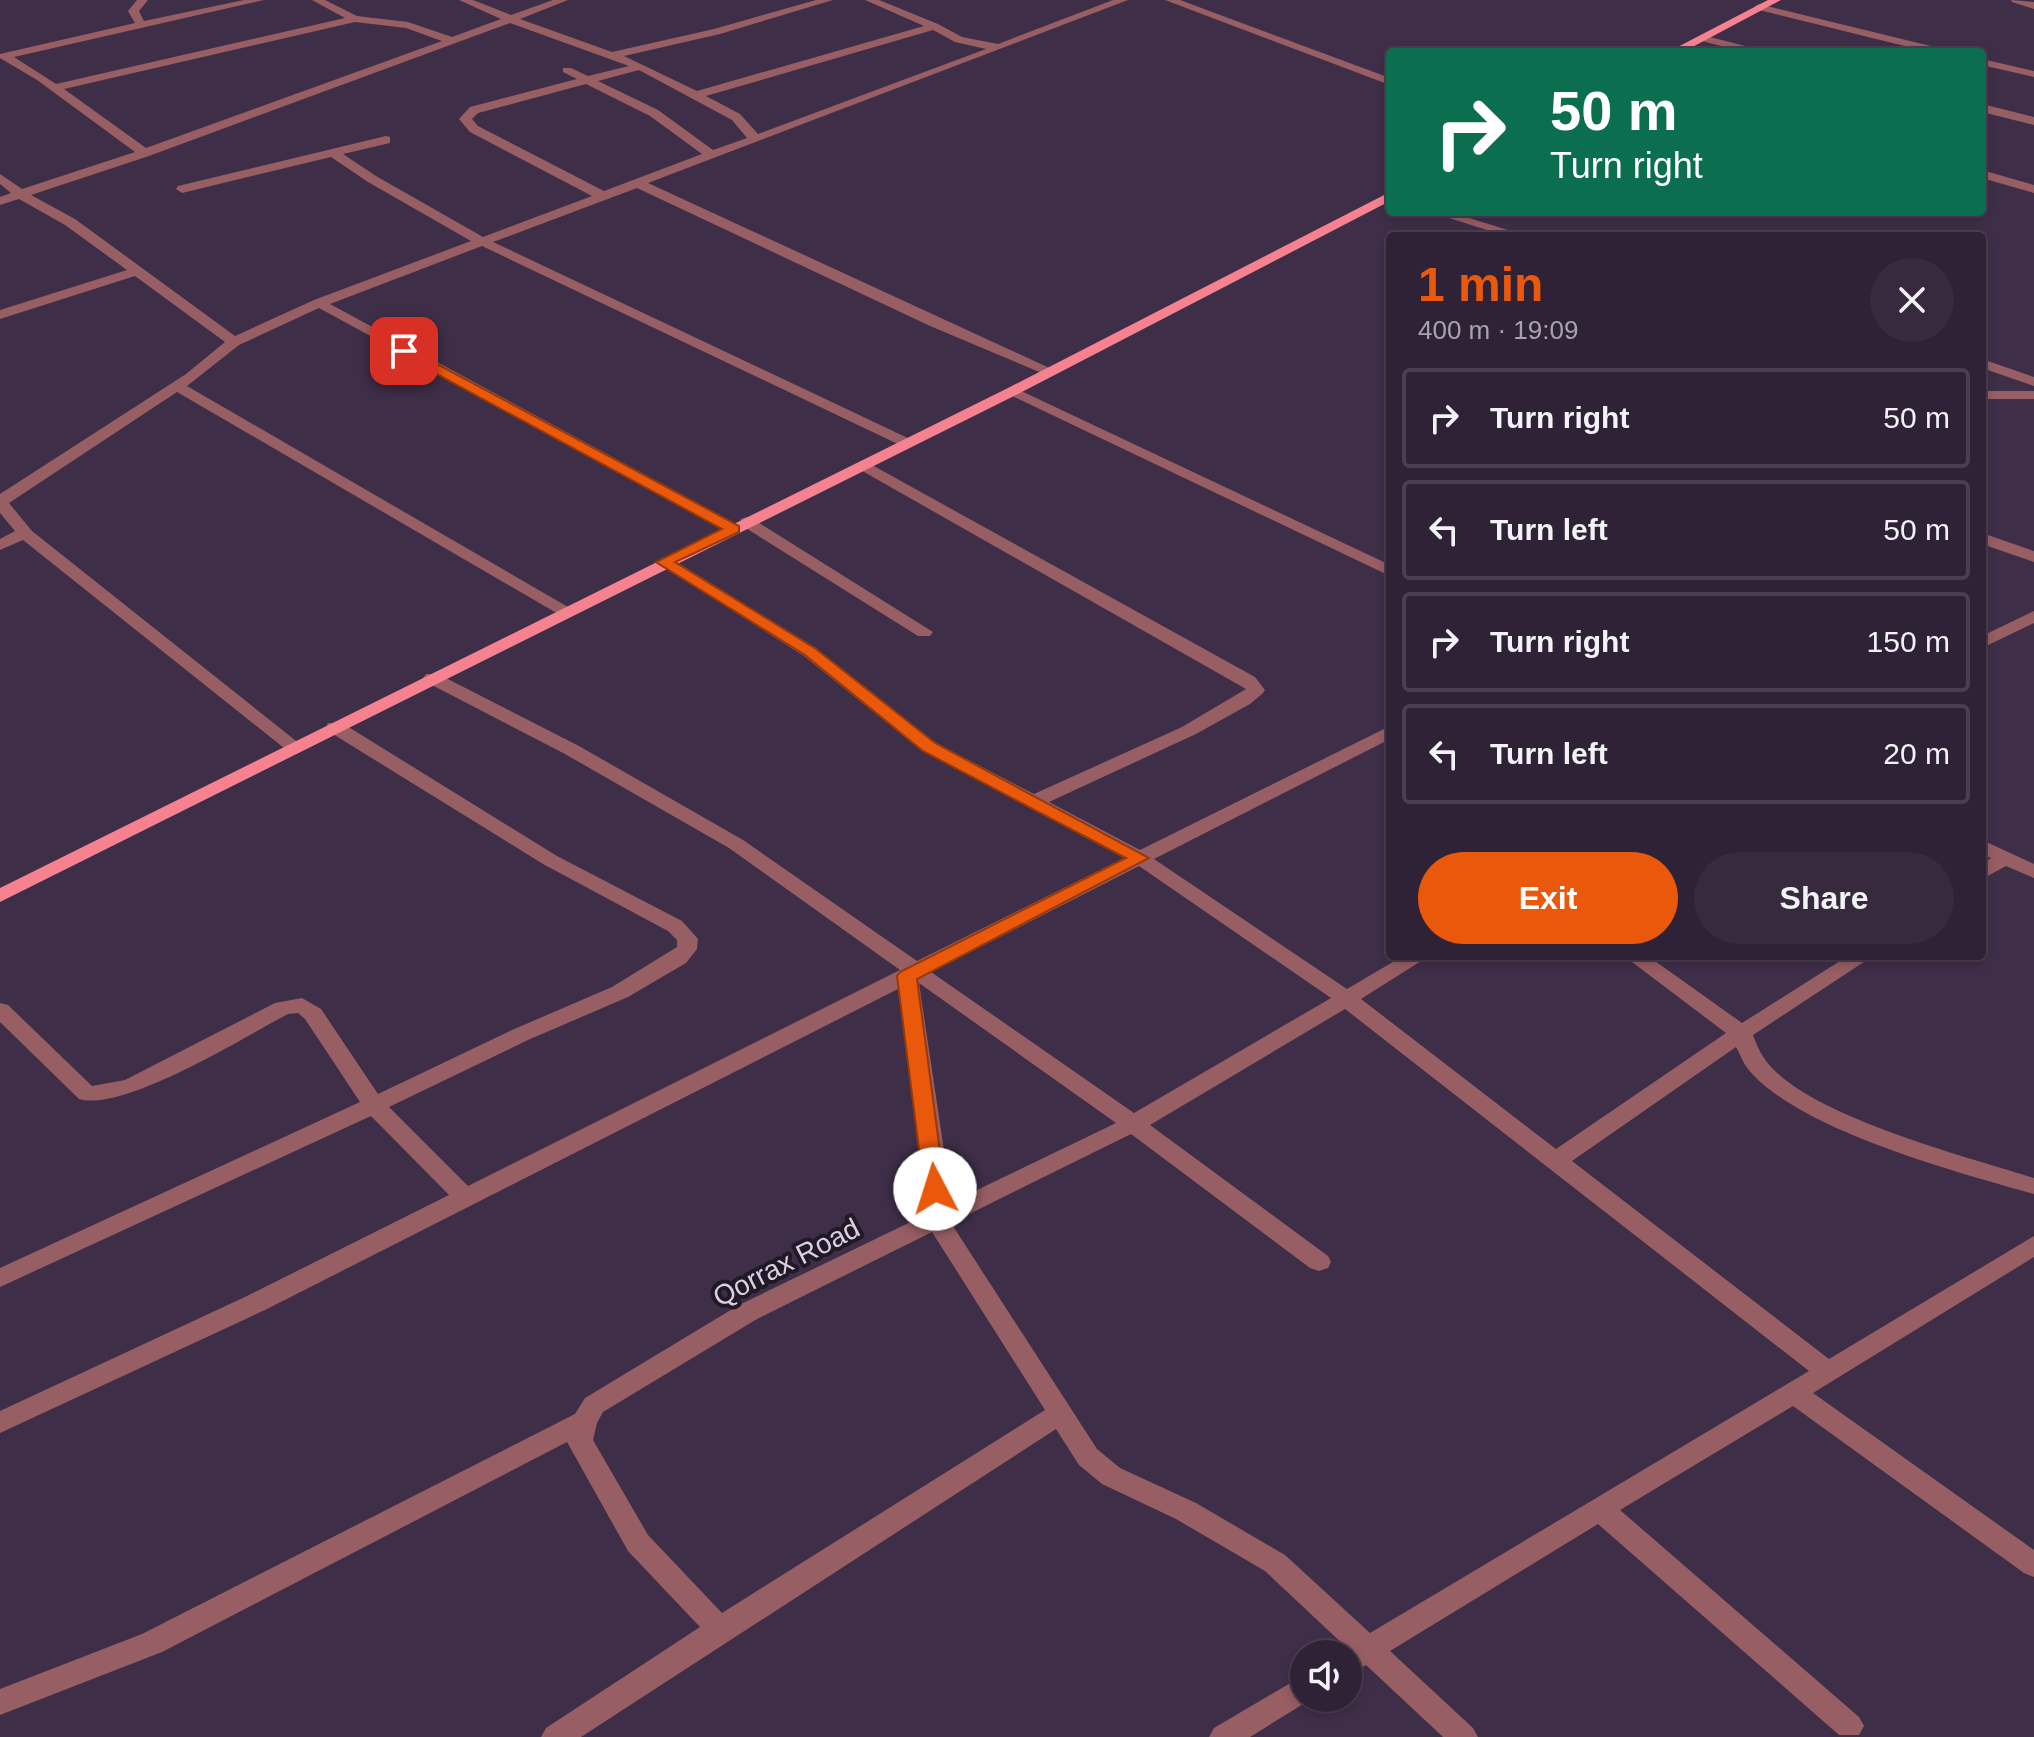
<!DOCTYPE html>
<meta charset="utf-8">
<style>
:root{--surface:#2f2236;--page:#372a3e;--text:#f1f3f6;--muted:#a7a4ad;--line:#4a3f51;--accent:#ea580c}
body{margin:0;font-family:Arial,sans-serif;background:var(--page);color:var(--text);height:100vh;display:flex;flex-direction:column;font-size:30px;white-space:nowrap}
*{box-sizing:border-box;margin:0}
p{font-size:26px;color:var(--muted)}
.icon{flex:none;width:44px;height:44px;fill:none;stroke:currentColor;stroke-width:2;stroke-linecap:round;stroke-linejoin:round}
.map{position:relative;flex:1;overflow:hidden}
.details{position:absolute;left:1386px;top:232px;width:600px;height:728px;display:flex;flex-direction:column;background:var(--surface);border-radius:8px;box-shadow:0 4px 12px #0003,0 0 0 2px var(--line)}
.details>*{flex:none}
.banner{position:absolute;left:1386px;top:48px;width:600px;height:168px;border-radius:8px;box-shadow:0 4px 12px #0003,0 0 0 2px var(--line);background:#0b6e4f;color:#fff;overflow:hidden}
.buttons{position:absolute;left:1290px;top:1640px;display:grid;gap:16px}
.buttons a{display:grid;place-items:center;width:72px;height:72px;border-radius:50%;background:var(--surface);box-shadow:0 4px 12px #0003,0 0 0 2px var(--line);font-size:40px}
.pin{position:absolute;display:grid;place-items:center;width:68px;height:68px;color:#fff;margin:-34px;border-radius:16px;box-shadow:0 4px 12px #0006}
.me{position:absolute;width:88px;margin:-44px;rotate:355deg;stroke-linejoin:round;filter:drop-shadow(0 0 6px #0008)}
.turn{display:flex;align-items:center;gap:28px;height:168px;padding:0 32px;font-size:36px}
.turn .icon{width:104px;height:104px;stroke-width:2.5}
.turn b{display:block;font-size:56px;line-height:68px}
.round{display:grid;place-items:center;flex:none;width:84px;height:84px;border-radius:42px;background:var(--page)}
.headline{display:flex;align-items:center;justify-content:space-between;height:136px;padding:0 32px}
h1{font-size:48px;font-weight:700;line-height:60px;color:var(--accent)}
.cta{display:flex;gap:16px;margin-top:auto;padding:16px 32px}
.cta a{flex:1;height:92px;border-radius:48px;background:var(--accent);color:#fff;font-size:32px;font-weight:700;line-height:92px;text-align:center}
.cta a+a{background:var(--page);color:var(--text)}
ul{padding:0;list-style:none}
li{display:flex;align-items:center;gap:24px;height:100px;margin:0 16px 12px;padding:0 16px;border:4px solid var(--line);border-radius:8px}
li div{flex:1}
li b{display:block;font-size:30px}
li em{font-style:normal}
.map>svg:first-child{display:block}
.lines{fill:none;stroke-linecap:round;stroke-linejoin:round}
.minor{fill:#975e64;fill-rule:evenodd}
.major{fill:#f68290;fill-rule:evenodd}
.route{fill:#ea580c;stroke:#983908;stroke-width:2}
.labels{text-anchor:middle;stroke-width:8;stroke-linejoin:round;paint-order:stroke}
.near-street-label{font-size:28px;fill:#dbd0e1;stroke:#211a26}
</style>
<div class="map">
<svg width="2034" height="1737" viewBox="0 0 2034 1737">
<rect width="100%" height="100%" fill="#3f2e48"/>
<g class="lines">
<path class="minor" d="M137,0H148L139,11L144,21L244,0H264L14,57L56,84L345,18L312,0H325L357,16L408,22L452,37L501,19L459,0H473L511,15L553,0H568L520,19L612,52L714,29L816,0H833L720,34L624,56L697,91L924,26L865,0H879L938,24L962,37L998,44L1113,0H1128L648,183L1056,371L1049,375L1044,374L930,326L637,188L493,242L912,440V446H902L482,246L330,304L740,526V532L734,534L319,308L239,345L187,386L575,611L566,616L560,615L177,392L9,503L32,531L305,748L296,754L289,752L23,540L0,550V539L15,531L0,513V494L186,374L225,342L135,276L0,319V310L127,270L65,225L19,199L0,205V197L11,193L0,184V174L22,189L135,152L37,80L0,58V54L135,23L128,11ZM355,22L406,28L442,41L146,148L64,89ZM510,23L629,66L588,76L571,68H563V72L577,79L470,107L459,119L470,132L592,196L483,237L376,176L343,154L390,143V137L386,136L178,186L176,189L182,193L331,157L368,182L471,241L314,300L235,336L75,219L31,195L149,156ZM933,30L955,42L986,49L758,134L740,114L706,96ZM639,70L732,120L747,138L713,150L658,110L598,81ZM586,84L650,116L702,154L604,191L478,126L472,119L478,113Z
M1165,0H1180L1390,78V85Z
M2011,0L2034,2V9L2012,2Z
M1759,4L1947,50L1949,52H1929L1755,9L1754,7Z
M1702,35L1761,50L1763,52H1744L1698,40L1696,38Z
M1982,59L2034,71V77L1982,65Z
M1982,104L2034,117V125L1982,112Z
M1982,170L2034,185V193L1982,178Z
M1430,212H1450L1527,236H1506Z
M1982,359L2034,377V386L1982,368Z
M1013,387L1390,565V576L1008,394V388Z
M1982,391H2034V399H1982Z
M863,460L1255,677L1265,690L1262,694L1250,704L1196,734L1049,802L1140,850L1390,726V739L1154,859L1347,989L1403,956H1429L1361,999L1556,1149L1726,1033L1624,956H1648L1742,1023L1848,956H1873L1753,1035C1756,1043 1759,1051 1764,1058C1802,1115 1968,1157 2034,1178V1194C1957,1172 1798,1130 1748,1069C1743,1063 1740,1054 1736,1047L1572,1161L1829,1359L2034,1236V1257L1813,1393L2034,1550V1577L2024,1573L1793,1406L1620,1510L1859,1717L1864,1726L1859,1735H1839L1598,1524L1390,1651L1473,1728L1478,1737H1443L1366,1665L1348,1674V1654H1337L1346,1647L1265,1571L1176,1519L1102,1484L1079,1465L1056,1429L581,1737H541L546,1728L700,1627L628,1551L567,1442L162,1652L0,1715V1689L142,1634L575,1414L585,1398L739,1305L925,1215L921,1157L898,989L265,1310L0,1433V1411L247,1296L449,1195L371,1116L0,1287V1268L360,1102L305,1019L298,1013L288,1014C244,1037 124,1112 79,1099L0,1022V1003L8,1005L92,1086L125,1080L275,1003L302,998L321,1009L378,1094L512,1030L612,987L677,947V940L668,931L543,864L328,731L326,727L328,723H342L557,856L682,921L698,939L697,949L686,963L628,997L528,1040L389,1107L468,1186L900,970L729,848L565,754L426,682L423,678L426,674H438L579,746L743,840L917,961L1124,858L922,751L804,656L656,562L664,557L670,558L816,648L936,743L1034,794L1182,727L1246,689L857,468L855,465ZM1139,866L1331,998L1134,1113L931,972ZM919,983L1116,1123L948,1204L945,1157ZM1345,1009L1809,1371L1370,1633L1285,1555L1196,1503L1120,1468L1097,1449L951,1223L1131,1134L1310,1268L1319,1271L1328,1268L1331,1262L1328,1256L1150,1125ZM932,1232L1045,1410L722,1613L648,1535L593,1440L597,1423L603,1412L757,1319Z
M747,517L753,519L933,632L930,636H918L741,525V519Z
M1982,533L2034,551V562L1982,544Z
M2034,611V623L1982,648V636Z
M1982,840L2034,864V878L2006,866L1982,879V864L1991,858L1982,854Z
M1304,1675V1698H1313L1250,1737H1209L1214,1728Z"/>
<path class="major" d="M1768,0H1781L1683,52H1668Z
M1390,192V201L1018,394L0,902V888L1008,388Z"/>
</g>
<path class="route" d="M400,349H409L739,526V532L675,562L816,649L935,743L1149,858L917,979L945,1189L942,1194H927L924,1189L897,976L900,972L1126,858L923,751L805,655L656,562L722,529L400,354Z"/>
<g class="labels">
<g class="near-street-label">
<text transform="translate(786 1262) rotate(-27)" y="10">Qorrax Road</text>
</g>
</g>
</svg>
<div class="buttons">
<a><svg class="icon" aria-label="sound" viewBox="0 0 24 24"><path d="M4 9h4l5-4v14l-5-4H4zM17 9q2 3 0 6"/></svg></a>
</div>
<div class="pin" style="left:404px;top:351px;background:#d93025"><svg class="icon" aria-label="arrive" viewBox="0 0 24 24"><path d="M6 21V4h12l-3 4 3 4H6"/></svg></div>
<svg class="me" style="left:935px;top:1189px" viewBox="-20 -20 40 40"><circle r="19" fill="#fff"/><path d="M0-13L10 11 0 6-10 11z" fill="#ea580c"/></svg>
<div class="banner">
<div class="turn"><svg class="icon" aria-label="right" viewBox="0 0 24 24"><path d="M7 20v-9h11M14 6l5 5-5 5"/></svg><div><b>50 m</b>Turn right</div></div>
</div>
<section class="details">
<div class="headline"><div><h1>1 min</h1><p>400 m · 19:09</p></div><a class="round"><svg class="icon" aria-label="close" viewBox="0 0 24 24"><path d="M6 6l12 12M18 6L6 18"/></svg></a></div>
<ul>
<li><svg class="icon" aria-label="right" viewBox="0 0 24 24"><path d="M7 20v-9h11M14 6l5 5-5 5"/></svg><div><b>Turn right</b></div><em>50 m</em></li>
<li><svg class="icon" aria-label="left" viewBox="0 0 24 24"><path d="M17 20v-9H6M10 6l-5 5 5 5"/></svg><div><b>Turn left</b></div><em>50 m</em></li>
<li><svg class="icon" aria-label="right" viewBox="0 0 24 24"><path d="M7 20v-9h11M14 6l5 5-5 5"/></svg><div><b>Turn right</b></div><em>150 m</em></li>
<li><svg class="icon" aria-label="left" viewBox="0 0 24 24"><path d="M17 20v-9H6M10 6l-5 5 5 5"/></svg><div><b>Turn left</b></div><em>20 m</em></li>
</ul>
<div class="cta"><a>Exit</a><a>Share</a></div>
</section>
</div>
